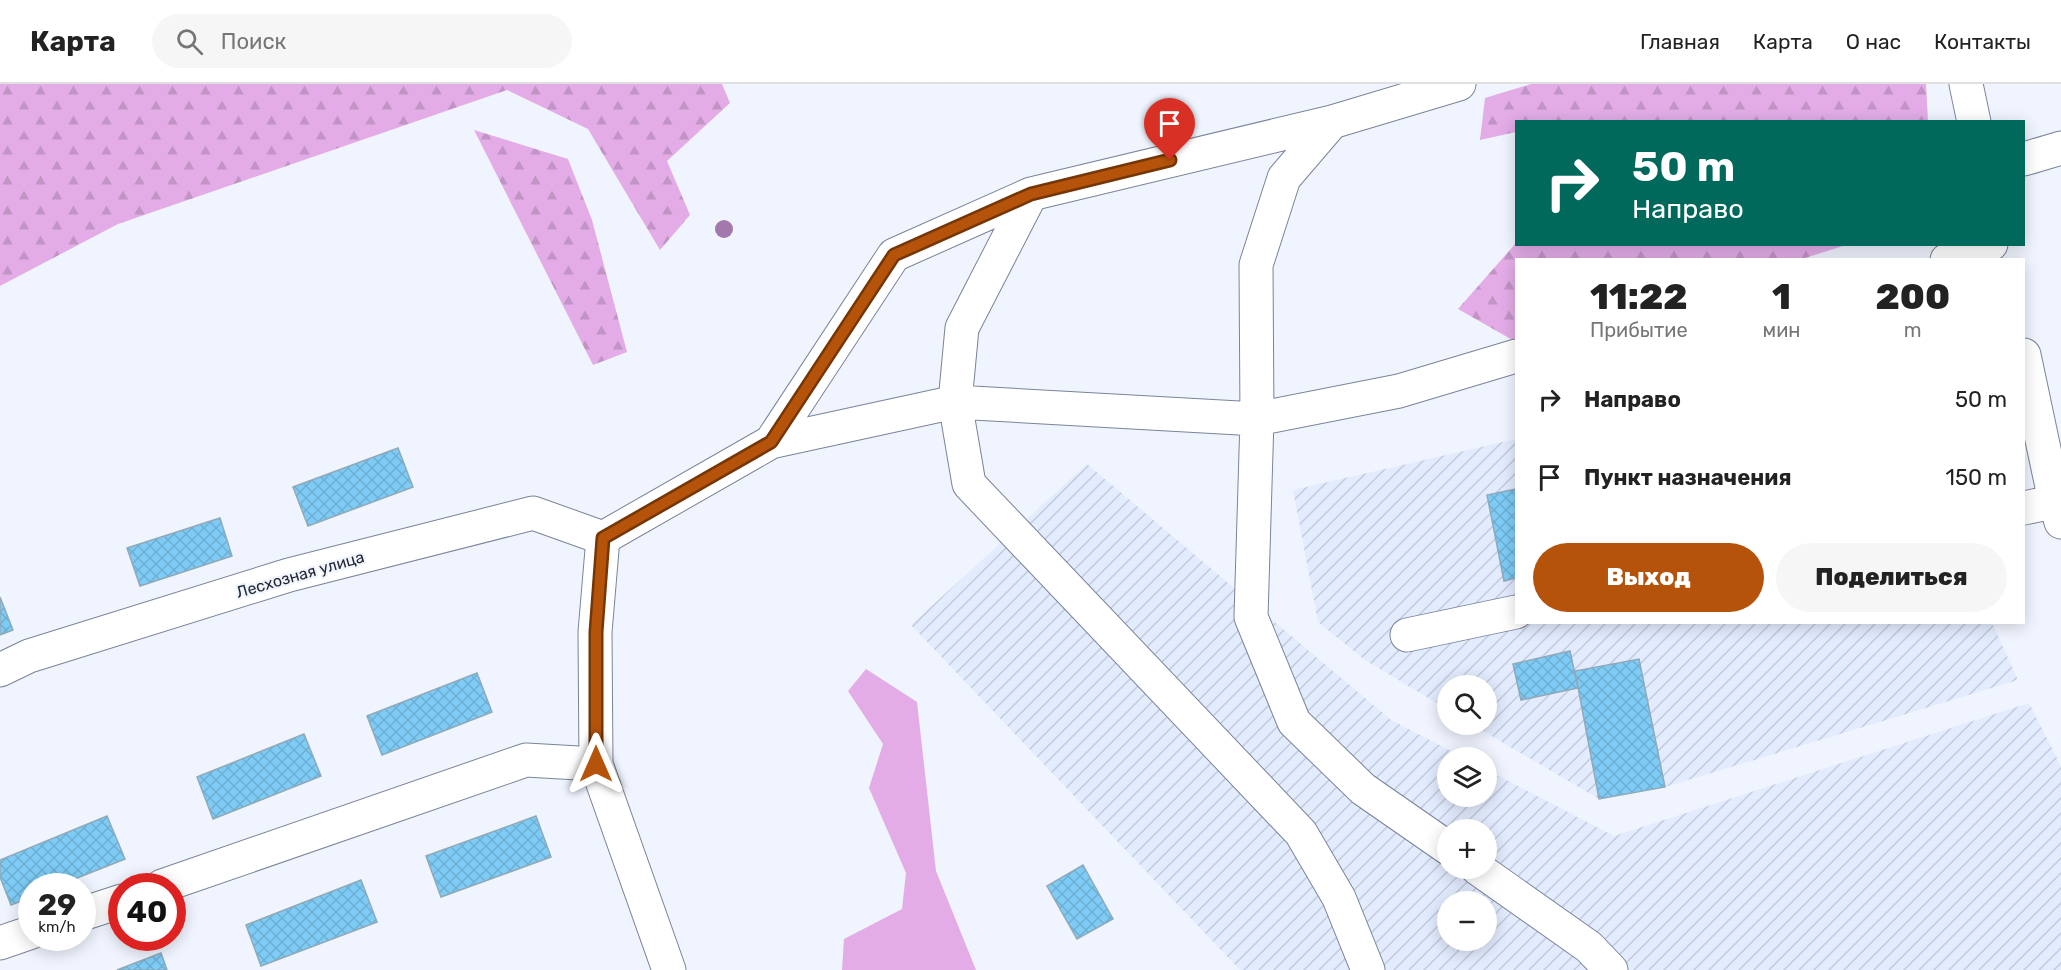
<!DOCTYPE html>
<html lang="ru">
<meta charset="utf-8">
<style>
:root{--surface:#fff;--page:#f6f6f6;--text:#222;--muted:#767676;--line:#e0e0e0;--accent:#b45309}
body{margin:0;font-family:Rubik,sans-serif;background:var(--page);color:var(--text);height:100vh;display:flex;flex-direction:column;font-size:22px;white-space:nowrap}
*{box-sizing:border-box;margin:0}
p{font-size:20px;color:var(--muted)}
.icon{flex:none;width:33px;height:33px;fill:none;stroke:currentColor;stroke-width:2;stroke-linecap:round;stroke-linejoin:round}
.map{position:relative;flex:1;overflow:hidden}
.panel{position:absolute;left:1515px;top:174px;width:510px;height:366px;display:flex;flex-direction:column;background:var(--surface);border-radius:0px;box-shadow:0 3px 15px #0003}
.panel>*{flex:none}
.guide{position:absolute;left:1515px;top:36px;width:510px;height:126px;border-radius:0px;box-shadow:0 3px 15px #0003;background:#00695c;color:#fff;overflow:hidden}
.controls{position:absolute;left:1437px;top:591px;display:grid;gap:12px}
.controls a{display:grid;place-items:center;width:60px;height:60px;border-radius:50%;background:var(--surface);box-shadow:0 3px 15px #0003;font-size:30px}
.speed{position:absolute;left:18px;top:789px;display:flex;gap:12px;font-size:30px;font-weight:700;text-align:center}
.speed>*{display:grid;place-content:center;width:78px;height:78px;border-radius:50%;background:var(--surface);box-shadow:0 3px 15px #0003;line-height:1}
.speed small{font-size:15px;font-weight:400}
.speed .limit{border:9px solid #d22;background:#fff;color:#111}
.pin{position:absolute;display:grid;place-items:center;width:51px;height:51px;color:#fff;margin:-62px -26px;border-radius:50% 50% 50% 0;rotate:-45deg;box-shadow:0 0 6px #0007}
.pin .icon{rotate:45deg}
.me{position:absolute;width:66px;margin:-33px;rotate:0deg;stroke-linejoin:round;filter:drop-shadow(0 0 4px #0008)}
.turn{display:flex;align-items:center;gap:21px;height:126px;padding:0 18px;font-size:27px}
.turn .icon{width:78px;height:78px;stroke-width:2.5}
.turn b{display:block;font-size:42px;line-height:51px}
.eta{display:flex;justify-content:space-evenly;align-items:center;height:102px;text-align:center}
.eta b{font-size:36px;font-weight:800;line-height:42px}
.action{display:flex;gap:12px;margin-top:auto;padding:12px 18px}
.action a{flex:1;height:69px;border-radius:36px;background:var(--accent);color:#fff;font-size:24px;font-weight:800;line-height:69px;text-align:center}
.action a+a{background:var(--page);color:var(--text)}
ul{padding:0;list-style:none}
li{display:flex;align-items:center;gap:18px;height:78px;padding:0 18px}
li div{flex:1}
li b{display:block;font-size:22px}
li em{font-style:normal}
header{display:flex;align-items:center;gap:36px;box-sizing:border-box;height:84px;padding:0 30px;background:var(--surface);border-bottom:2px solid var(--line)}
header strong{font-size:28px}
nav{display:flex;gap:33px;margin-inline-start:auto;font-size:21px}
.search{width:420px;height:54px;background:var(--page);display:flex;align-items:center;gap:15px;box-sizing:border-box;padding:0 21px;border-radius:33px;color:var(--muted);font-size:22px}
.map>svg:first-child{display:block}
.industrial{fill:url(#industrial-furrows);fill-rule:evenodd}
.grass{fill:#e3ace7}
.forest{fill:url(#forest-firs)}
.building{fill:url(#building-cross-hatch);stroke:#90a9b8;stroke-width:1.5}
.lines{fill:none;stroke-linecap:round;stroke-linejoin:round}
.minor-casing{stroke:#79849a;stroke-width:35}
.minor{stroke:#fff;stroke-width:33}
.tree{fill:#a379ad}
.route-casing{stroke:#753606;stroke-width:15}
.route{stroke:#b45309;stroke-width:10}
.labels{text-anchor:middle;stroke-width:4.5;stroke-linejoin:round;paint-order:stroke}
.street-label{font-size:16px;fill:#1f242d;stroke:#eff4fe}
</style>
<header>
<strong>Карта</strong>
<div class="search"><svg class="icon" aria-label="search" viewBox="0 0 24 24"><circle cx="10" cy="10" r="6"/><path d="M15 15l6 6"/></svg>Поиск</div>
<nav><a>Главная</a><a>Карта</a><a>О нас</a><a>Контакты</a></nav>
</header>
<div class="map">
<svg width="2061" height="886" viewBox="0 0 2061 886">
<defs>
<pattern id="industrial-furrows" width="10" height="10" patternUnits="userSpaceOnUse" patternTransform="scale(1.5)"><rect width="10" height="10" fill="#e3ecff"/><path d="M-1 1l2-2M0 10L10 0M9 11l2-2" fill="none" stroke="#c2cadb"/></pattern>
<pattern id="forest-firs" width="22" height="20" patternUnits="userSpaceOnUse" patternTransform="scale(1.5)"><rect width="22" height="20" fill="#e3ace7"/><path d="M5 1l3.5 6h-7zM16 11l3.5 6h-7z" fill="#c294c6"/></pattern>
<pattern id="building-cross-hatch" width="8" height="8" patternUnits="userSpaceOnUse" patternTransform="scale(1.5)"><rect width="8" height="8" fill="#7eccf6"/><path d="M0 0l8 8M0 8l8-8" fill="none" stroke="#6cafd3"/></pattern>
</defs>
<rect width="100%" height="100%" fill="#eff4fe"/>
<path class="industrial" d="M1516,355V538L1992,539L2018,596L1665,703L1599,715L1473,641L1486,640V602H1448L1447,625L1365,576L1318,538L1293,406Z
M1087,380L1391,636L1463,673L1448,674V712H1486L1487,686L1614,752L2029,619L2061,682V886H1240L911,541ZM1448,746H1486V784H1448ZM1448,818H1486V856H1448Z"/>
<path class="grass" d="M866,585L917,618L936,787L976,886H842L844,855L902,825L906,789L869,704L883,660L848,607Z"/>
<path class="forest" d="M0,0H722L730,19L667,77L690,131L660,166L588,45L507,6L118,140L0,202Z
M1531,0H1926L1928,37L1516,38V48L1480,56L1485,14Z
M474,46L568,75L592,136L627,268L593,281Z
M1516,159V160L1846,161L1799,176H1516V258L1458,225Z"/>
<path class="building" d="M398,364L413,403L308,442L293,403Z
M1516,405V494L1504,497L1487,411Z
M220,434L232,472L140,502L127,464Z
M0,513L13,546L0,551Z
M1570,567L1578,604L1521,616L1513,580Z
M1639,575L1665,703L1599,715L1575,587Z
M477,589L492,628L382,671L367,632Z
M304,650L321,692L213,735L197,693Z
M107,732L125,775L57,802H32V813L11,821L0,793V776Z
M536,732L551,773L441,813L426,772Z
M1083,781L1113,835L1077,855L1047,802Z
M361,796L377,838L261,882L246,841Z
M161,869L167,886H117Z"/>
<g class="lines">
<defs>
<path id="minor" d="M1966,0L1974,38
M1332,38L1284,94L1256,181L1257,335L1251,533L1294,638L1363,705L1448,764
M2024,75L2061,64
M1031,110L962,244L955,318L969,400L1301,749L1339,814L1368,886
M1947,176L1991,160
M2024,271L2055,417L2061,438
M771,358L955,318L1257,335L1399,307L1516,272
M2024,424L2061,416
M603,454L771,358L894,171L1031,110L1332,38L1459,0
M603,454L595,548L596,680L669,886
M1407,551L1516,528
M0,586L29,572L289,491L533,429L603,454
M1477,784L1589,863L1611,886
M162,802L526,676L596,680
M82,830L122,817
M0,859L32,848"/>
</defs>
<use href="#minor" class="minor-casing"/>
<use href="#minor" class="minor"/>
</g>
<circle class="tree" cx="724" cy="145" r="9"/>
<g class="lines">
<defs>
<path id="route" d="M596,680V548L603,454L771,358L894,171L1031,110L1170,76"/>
</defs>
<use href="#route" class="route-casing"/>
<use href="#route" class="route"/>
</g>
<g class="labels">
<g class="street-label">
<text transform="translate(300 490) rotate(-16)" y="6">Лесхозная улица</text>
</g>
</g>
</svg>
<div class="controls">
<a><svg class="icon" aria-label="search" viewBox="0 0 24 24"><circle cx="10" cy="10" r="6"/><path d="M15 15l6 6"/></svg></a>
<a><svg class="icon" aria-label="layers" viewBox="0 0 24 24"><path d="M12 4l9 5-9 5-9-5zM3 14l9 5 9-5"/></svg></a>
<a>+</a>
<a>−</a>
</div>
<div class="speed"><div>29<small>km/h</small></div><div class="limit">40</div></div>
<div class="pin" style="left:1170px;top:76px;background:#d93025"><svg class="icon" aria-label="arrive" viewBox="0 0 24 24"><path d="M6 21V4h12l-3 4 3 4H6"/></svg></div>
<svg class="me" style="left:596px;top:680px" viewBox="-20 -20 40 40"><path d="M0-17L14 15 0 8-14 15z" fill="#b45309" stroke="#fff" stroke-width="4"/></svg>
<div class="guide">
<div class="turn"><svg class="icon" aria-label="right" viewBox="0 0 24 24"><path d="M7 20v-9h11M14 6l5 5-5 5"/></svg><div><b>50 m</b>Направо</div></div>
</div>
<section class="panel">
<div class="eta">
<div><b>11:22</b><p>Прибытие</p></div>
<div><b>1</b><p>мин</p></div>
<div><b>200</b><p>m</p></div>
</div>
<ul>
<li><svg class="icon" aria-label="right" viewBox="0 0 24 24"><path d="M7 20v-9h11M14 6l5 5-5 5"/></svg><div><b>Направо</b></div><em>50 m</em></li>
<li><svg class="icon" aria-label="arrive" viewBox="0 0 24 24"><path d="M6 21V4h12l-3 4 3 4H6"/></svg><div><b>Пункт назначения</b></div><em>150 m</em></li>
</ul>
<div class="action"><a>Выход</a><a>Поделиться</a></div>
</section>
</div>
